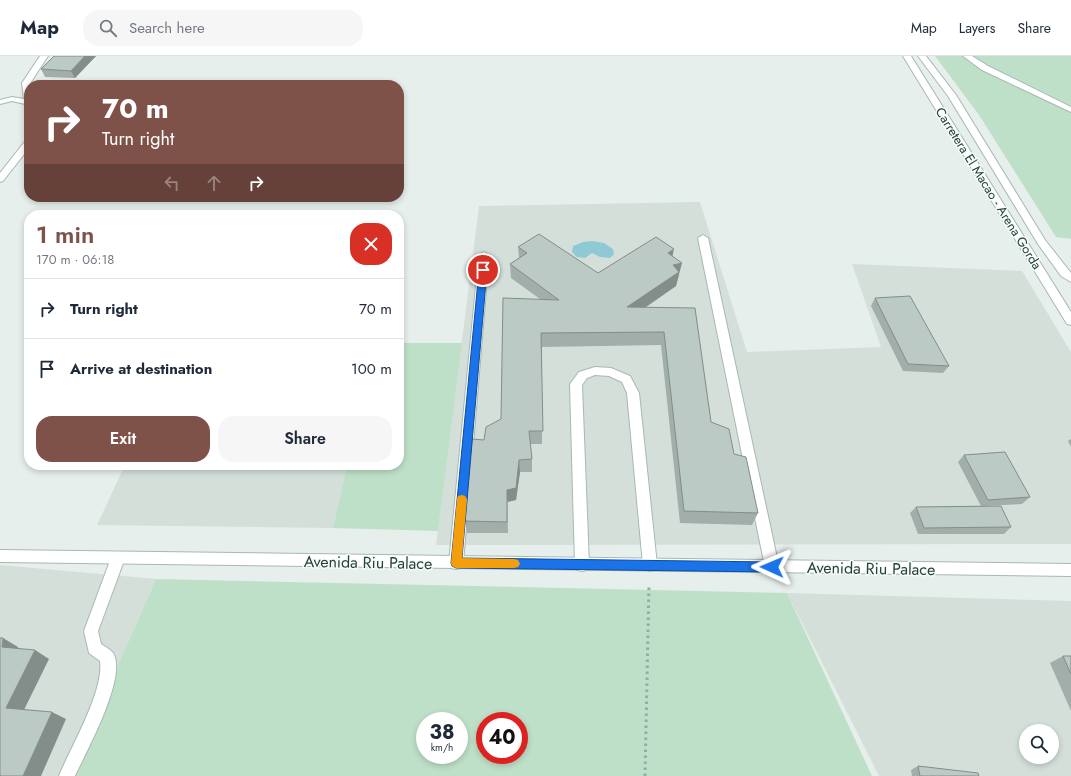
<!DOCTYPE html>
<meta charset="utf-8">
<style>
:root{--surface:#fff;--page:#f6f6f7;--text:#1f2937;--muted:#747a83;--line:#e0e1e3;--accent:#7f5249}
body{margin:0;font-family:Jost,sans-serif;background:var(--page);color:var(--text);height:100vh;display:flex;flex-direction:column;font-size:15px;white-space:nowrap}
*{box-sizing:border-box;margin:0}
p{font-size:13px;color:var(--muted)}
.icon{flex:none;width:22px;height:22px;fill:none;stroke:currentColor;stroke-width:2;stroke-linecap:round;stroke-linejoin:round}
.map{position:relative;flex:1;overflow:hidden}
.sheet{position:absolute;left:24px;top:154px;width:380px;height:260px;display:flex;flex-direction:column;background:var(--surface);border-radius:16px;box-shadow:0 2px 6px #0003}
.sheet>*{flex:none}
.banner{position:absolute;left:24px;top:24px;width:380px;height:122px;border-radius:16px;box-shadow:0 2px 6px #0003;background:#7f5249;color:#fff;overflow:hidden}
.buttons{position:absolute;left:1019px;top:668px;display:grid;gap:8px}
.buttons a{display:grid;place-items:center;width:40px;height:40px;border-radius:50%;background:var(--surface);box-shadow:0 2px 6px #0003;font-size:20px}
.speed{position:absolute;left:416px;top:656px;display:flex;gap:8px;font-size:20px;font-weight:700;text-align:center}
.speed>*{display:grid;place-content:center;width:52px;height:52px;border-radius:50%;background:var(--surface);box-shadow:0 2px 6px #0003;line-height:1}
.speed small{font-size:10px;font-weight:400}
.speed .limit{border:6px solid #d22;background:#fff;color:#111}
.pin{position:absolute;display:grid;place-items:center;width:34px;height:34px;color:#fff;margin:-17px;border:2px solid #fff;border-radius:50%;box-shadow:0 1px 4px #0007}
.me{position:absolute;width:44px;margin:-22px;rotate:271deg;stroke-linejoin:round;filter:drop-shadow(0 0 3px #0008)}
.turn{display:flex;align-items:center;gap:14px;height:84px;padding:0 12px;font-size:18px}
.turn .icon{width:52px;height:52px;stroke-width:2.5}
.turn b{display:block;font-size:28px;line-height:34px}
.lanes{display:flex;align-items:center;height:38px;padding:0 12px;background:#0003;justify-content:center;gap:20px;direction:ltr}
.lanes .off{opacity:.35}
.round{display:grid;place-items:center;flex:none;width:42px;height:42px;border-radius:16px;background:var(--page)}
.overview{display:flex;align-items:center;justify-content:space-between;height:68px;padding:0 12px}
h1{font-size:24px;font-weight:600;line-height:30px;color:var(--accent)}
.cta{display:flex;gap:8px;margin-top:auto;padding:8px 12px}
.cta a{flex:1;height:46px;border-radius:16px;background:var(--accent);color:#fff;font-size:16px;font-weight:600;line-height:46px;text-align:center}
.cta a+a{background:var(--page);color:var(--text)}
ul{padding:0;list-style:none}
li{display:flex;align-items:center;gap:12px;height:60px;padding:0 12px;border-top:1px solid var(--line)}
li div{flex:1}
li b{display:block;font-size:15px}
li em{font-style:normal}
header{display:flex;align-items:center;gap:24px;box-sizing:border-box;height:56px;padding:0 20px;background:var(--surface);border-bottom:1px solid var(--line)}
header strong{font-size:19px}
nav{display:flex;gap:22px;margin-inline-start:auto;font-size:14px}
.search{width:280px;height:36px;background:var(--page);display:flex;align-items:center;gap:10px;box-sizing:border-box;padding:0 14px;border-radius:16px;color:var(--muted);font-size:15px}
.map>svg:first-child{display:block}
.built{fill:#d4dfda;fill-rule:evenodd}
.green{fill:#bfe0c8;fill-rule:evenodd}
.water{fill:#8ec9d4}
.lines{fill:none;stroke-linecap:round;stroke-linejoin:round}
.service-casing{stroke:#a8b8b2;stroke-width:2}
.tertiary-casing{stroke:#a8b8b2;stroke-width:2}
.path{stroke:#86b3a5;stroke-width:3;stroke-dasharray:2.5 3.5;stroke-linecap:butt}
.service{fill:#fff;fill-rule:evenodd}
.tertiary{fill:#fff;fill-rule:evenodd}
.wall{fill:#a1aea9}
.shaded-wall{fill:#838d89}
.building{fill:#bbcac4;stroke:#838d89}
.route{fill:#1a73e8;stroke:#114b97}
.slow{fill:#f59e0b}
.labels{text-anchor:middle;stroke-width:3;stroke-linejoin:round;paint-order:stroke}
.far-street-label{font-size:13px;fill:#24423a;stroke:#f7fbf9}
.street-label{font-size:16px;fill:#24423a;stroke:#f7fbf9}
</style>
<header>
<strong>Map</strong>
<div class="search"><svg class="icon" aria-label="search" viewBox="0 0 24 24"><circle cx="10" cy="10" r="6"/><path d="M15 15l6 6"/></svg>Search here</div>
<nav><a>Map</a><a>Layers</a><a>Share</a></nav>
</header>
<div class="map">
<svg width="1071" height="720" viewBox="0 0 1071 720">
<rect width="100%" height="100%" fill="#e6efeb"/>
<path class="built" d="M700,146L747,296L881,291L852,208L1022,215L1071,296V488L436,489L479,150Z
M125,409H347L333,472L97,469Z
M0,509L156,523L69,720H0Z
M787,537L1071,545V720H879ZM1026,675H1052V701H1026Z"/>
<path class="green" d="M935,0H1071V183L1056,181L979,59Z
M399,287H462L438,475L333,472L347,409H399Z
M156,523L787,537L872,720H69ZM425,665H459V699H425ZM485,665H519V699H485Z"/>
<path class="water" d="M592,185L604,187L613,193L614,198L610,202L600,201L592,197L585,202L577,201L572,196L573,190L583,186Z"/>
<g class="lines">
<defs>
<path id="service" d="M40,0H48L29,29V51H26L25,48L12,45L0,48V44L12,41L24,43L22,27Z
M918,0H926L956,39L1045,184L1071,217V226L1061,220L1038,188L948,40Z
M963,0H972L988,10L1071,51V56L982,14Z
M29,83V92L3,125L0,126V117L26,84Z
M703,179L708,182L779,511L777,516L772,517L767,516L765,511L698,182Z
M484,196L489,199L463,507L461,512L456,513L451,512L449,507L479,199Z
M595,311L611,312L630,320L639,337L657,509L655,514L650,515L645,514L643,509L627,337L622,326L609,320L595,319L587,322L582,329L589,509L587,514L582,515L577,514L575,509L570,328L579,316Z
M118,496L123,498L125,502L98,575L101,588C104,590 110,593 113,597C128,620 86,696 75,720H59C71,690 104,636 100,605L89,597L84,575L111,502L113,498Z"/>
<path id="tertiary" d="M903,0H911L1071,256V269L1067,268Z
M0,494L1071,508V520L0,506Z"/>
</defs>
<use href="#service" class="service-casing"/>
<use href="#tertiary" class="tertiary-casing"/>
<path class="path" d="M645,720L649,528"/>
<use href="#service" class="service"/>
<use href="#tertiary" class="tertiary"/>
</g>
<path class="wall" d="M54,0H96L75,22L45,21L41,13Z
M518,191L598,217L673,200L679,221H678L676,230L645,252H695L711,366L734,398L758,457L752,469L680,467L661,289L542,291V388H530L532,403V416H520L516,444L507,446L508,477H467L465,465L484,384L501,363L540,243L511,222L510,208L519,202Z
M875,242L949,310L943,317L903,315L871,250Z
M1071,383V391L1068,385Z
M964,399L1030,441L1022,448L983,450L1011,471L1004,478H918L910,457L916,451L981,450L958,406Z
M1063,600H1071V655L1050,607Z
M918,710L979,720H912L911,714Z"/>
<path class="shaded-wall" d="M85,0H96L75,22L71,15Z
M674,193L671,207L668,197Z
M682,207L676,230L625,265L627,251L673,209Z
M519,404L520,416L516,444L507,446L508,477L507,434Z
M3,582L18,591L17,599L2,591Z
M35,594L49,603L21,660L6,652Z
M52,656L66,663L41,720H23Z"/>
<path class="building" d="M54,0H85L71,15L41,13Z
M539,178L598,217L656,181L674,193L668,197L682,207L673,209L679,216L627,251L695,252L711,366L729,373L734,398L746,401L758,457L684,455L664,276L541,277L543,375H529L532,403L519,404L516,432L507,434V466L465,465L472,383L484,384L486,371L501,363L503,242L559,244L510,208L527,197L518,191Z
M910,240L949,310L908,308L875,242Z
M1005,396L1030,441L988,444L964,399Z
M1001,450L1011,471L924,472L916,451Z
M0,582H3L2,591L35,594L6,652L52,656L23,720H0Z
M1063,600H1071V618Z
M918,710L978,717L979,720H920Z"/>
<path class="route" d="M483,211L487,214L462,502L772,506L776,507L777,511L776,514L772,516L456,512L452,510L451,507L479,214Z"/>
<path class="slow" d="M462,439L465,440L467,443L462,502L514,503L518,504L520,508L518,511L514,512H456L452,510L451,507L457,443L458,440Z"/>
<g class="labels">
<g class="far-street-label">
<text transform="translate(989 132) rotate(58)" y="5">Carretera El Macao - Arena Gorda</text>
</g>
<g class="street-label">
<text transform="translate(368 506) rotate(1)" y="6">Avenida Riu Palace</text>
<text transform="translate(871 512) rotate(1)" y="6">Avenida Riu Palace</text>
</g>
</g>
</svg>
<div class="buttons">
<a><svg class="icon" aria-label="search" viewBox="0 0 24 24"><circle cx="10" cy="10" r="6"/><path d="M15 15l6 6"/></svg></a>
</div>
<div class="speed"><div>38<small>km/h</small></div><div class="limit">40</div></div>
<div class="pin" style="left:483px;top:214px;background:#d93025"><svg class="icon" aria-label="arrive" viewBox="0 0 24 24"><path d="M6 21V4h12l-3 4 3 4H6"/></svg></div>
<svg class="me" style="left:772px;top:511px" viewBox="-20 -20 40 40"><path d="M0-17L14 15 0 8-14 15z" fill="#1a73e8" stroke="#fff" stroke-width="4"/></svg>
<div class="banner">
<div class="turn"><svg class="icon" aria-label="right" viewBox="0 0 24 24"><path d="M7 20v-9h11M14 6l5 5-5 5"/></svg><div><b>70 m</b>Turn right</div></div>
<div class="lanes"><svg class="icon off" aria-label="left" viewBox="0 0 24 24"><path d="M17 20v-9H6M10 6l-5 5 5 5"/></svg><svg class="icon off" aria-label="ahead" viewBox="0 0 24 24"><path d="M12 20V5M6 11l6-6 6 6"/></svg><svg class="icon" aria-label="right" viewBox="0 0 24 24"><path d="M7 20v-9h11M14 6l5 5-5 5"/></svg></div>
</div>
<section class="sheet">
<div class="overview"><div><h1>1 min</h1><p>170 m · 06:18</p></div><a class="round" style="background:#d93025;color:#fff"><svg class="icon" aria-label="close" viewBox="0 0 24 24"><path d="M6 6l12 12M18 6L6 18"/></svg></a></div>
<ul>
<li><svg class="icon" aria-label="right" viewBox="0 0 24 24"><path d="M7 20v-9h11M14 6l5 5-5 5"/></svg><div><b>Turn right</b></div><em>70 m</em></li>
<li><svg class="icon" aria-label="arrive" viewBox="0 0 24 24"><path d="M6 21V4h12l-3 4 3 4H6"/></svg><div><b>Arrive at destination</b></div><em>100 m</em></li>
</ul>
<div class="cta"><a>Exit</a><a>Share</a></div>
</section>
</div>
